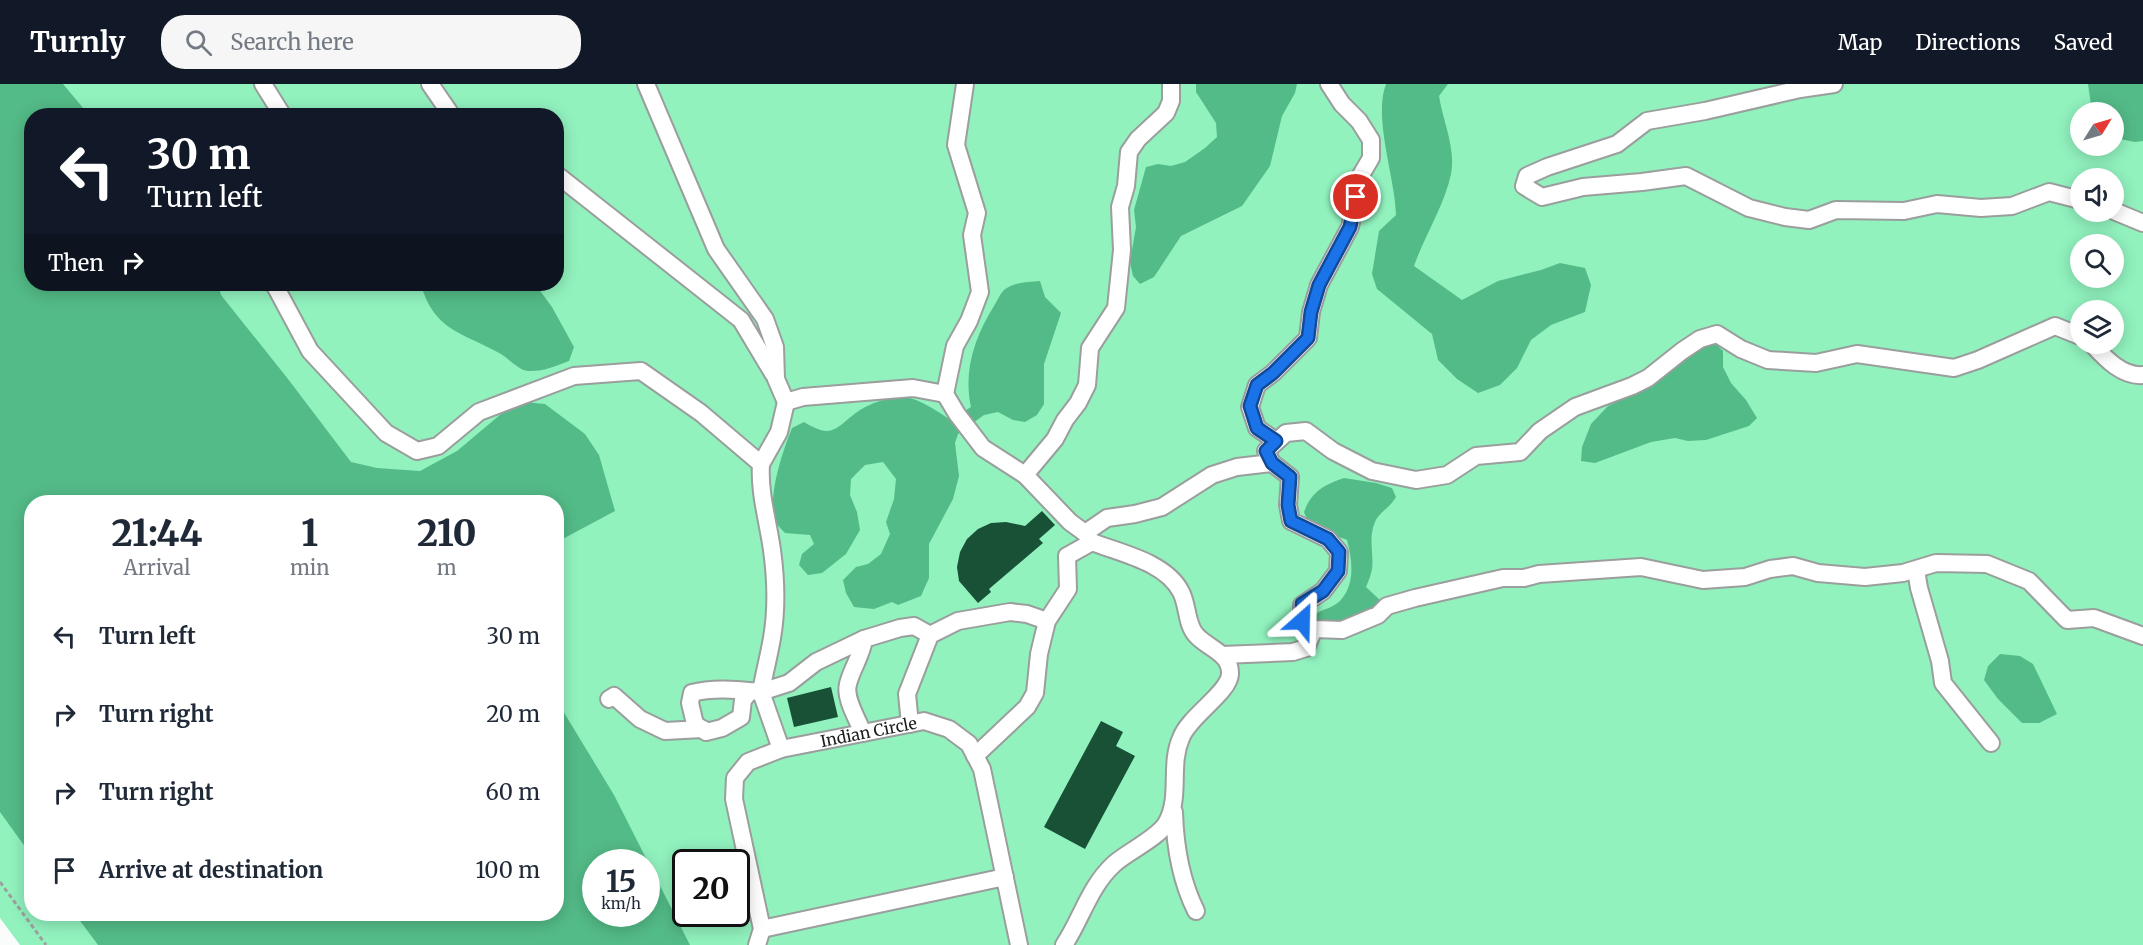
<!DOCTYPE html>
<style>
:root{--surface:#fff;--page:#f6f6f7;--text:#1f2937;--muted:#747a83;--accent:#111827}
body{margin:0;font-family:Merriweather,serif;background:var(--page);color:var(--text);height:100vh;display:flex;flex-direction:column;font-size:22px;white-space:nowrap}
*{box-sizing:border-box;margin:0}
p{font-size:20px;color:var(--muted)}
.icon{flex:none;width:33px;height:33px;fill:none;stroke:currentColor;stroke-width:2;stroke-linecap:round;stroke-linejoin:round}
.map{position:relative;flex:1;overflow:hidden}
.panel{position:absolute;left:24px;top:411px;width:540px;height:426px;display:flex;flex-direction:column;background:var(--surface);border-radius:24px;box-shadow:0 3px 15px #0003}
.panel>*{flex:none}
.banner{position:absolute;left:24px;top:24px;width:540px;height:183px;border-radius:24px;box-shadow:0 3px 15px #0003;background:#111827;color:#fff;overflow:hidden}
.needle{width:39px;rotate:53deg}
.tools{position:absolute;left:2070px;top:18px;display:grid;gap:12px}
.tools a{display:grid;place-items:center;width:54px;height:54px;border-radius:50%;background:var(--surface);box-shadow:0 3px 15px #0003;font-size:30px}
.speed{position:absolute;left:582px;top:765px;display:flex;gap:12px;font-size:30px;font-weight:700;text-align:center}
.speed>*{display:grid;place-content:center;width:78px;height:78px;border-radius:50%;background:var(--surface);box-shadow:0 3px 15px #0003;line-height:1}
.speed small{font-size:15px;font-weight:400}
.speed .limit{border:3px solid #111;border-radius:9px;background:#fff;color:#111}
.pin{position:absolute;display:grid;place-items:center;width:51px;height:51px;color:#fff;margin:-26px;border:3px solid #fff;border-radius:50%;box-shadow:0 2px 6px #0007}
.me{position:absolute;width:66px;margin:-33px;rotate:25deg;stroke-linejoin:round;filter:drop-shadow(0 0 4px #0008)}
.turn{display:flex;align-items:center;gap:21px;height:126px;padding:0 24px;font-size:27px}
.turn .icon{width:78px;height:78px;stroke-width:2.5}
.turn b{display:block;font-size:42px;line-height:51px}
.then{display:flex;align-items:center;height:57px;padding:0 24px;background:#0003;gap:12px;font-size:22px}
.eta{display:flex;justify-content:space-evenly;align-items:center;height:102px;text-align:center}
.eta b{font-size:36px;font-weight:800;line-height:42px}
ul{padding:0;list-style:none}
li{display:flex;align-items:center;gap:18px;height:78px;padding:0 24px}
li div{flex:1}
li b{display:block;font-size:22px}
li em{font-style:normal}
header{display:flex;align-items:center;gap:36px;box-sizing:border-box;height:84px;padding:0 30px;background:var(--accent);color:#fff}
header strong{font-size:28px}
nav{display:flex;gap:33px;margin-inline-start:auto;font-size:21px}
.search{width:420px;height:54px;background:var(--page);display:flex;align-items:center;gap:15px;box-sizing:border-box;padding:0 21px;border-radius:24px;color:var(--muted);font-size:22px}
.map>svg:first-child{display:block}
.green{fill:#91f2be;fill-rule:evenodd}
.water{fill:#53bb87;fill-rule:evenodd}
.building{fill:#195137}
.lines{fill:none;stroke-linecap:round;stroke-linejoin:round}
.minor-casing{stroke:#9a9e9c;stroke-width:20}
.path{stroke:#9ea09e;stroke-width:3;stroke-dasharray:4.5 3;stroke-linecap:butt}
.minor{stroke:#fff;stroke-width:16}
.route-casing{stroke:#114b97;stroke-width:15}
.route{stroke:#1a73e8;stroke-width:10}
.labels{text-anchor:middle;stroke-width:6;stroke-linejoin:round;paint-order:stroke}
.street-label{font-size:16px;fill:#1b1c1b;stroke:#fff}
</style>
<header>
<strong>Turnly</strong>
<div class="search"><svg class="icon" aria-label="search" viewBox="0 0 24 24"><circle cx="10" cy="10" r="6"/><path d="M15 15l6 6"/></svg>Search here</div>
<nav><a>Map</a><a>Directions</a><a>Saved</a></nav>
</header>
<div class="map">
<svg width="2143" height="861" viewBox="0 0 2143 861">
<rect width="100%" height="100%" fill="#f9fcfa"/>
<path class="green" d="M0,0H2143V861H20L0,834ZM2080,28H2114V62H2080ZM32,32H556V200H32ZM2080,94H2114V128H2080ZM2080,160H2114V194H2080ZM2080,226H2114V260H2080ZM32,418H556V830H32ZM596,778H646V830H596ZM686,778H736V830H686Z"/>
<path class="water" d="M0,0H63L89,31L32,32V200H218L221,211L288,295L351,378L377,384L420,387L457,367L501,330L524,318L545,320L585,350L599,371L615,427L557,458L556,418H32L31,771L0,728Z
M1196,0H1297L1295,9L1282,32L1270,82L1242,122L1181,152L1154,193L1140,200L1133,192L1130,178L1136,143L1134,126L1146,83L1158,80L1171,82L1185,78L1205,64L1217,53L1216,39L1196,8Z
M1386,0H1448L1439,12C1443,37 1456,65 1451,90C1445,120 1424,153 1414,182L1462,216L1498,197L1541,186L1560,179L1585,184L1591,201L1585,228L1551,241L1531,256L1517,284L1500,301L1478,309L1457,295L1438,276L1432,250L1377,205L1372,190L1379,147L1396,131C1395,93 1373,34 1386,0Z
M2088,0H2143V57L2135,58L2115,54L2114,28H2096L2091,21Z
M1040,197L1045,213L1061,229L1044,280V320L1037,331L1025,338L1013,336L998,328L984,331L958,350L955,359L959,392L953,415L929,460V494L921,512L898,521L892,518L874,525L854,523L846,509L843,496L856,483L868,480L881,470L890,450L886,438L894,415L896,395L883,378L865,381L851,395L850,411L857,428L860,446L846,470L822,489L808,491L799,481L802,470L814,460L810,451L785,449C782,446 778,442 776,438C766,416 783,366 792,344L804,338C835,357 836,342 860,326C871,319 887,314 900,313C919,313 936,327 951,336L971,323C963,287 975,252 994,222C997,217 1000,210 1004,206C1014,198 1028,198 1040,197Z
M421,200H535L552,223L574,263L569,277C556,282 542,288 528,287C519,286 509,275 501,270C464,249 433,247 421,200Z
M1704,259H1715L1723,267V283L1731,299L1746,316L1757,334L1749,342L1706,356L1688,357L1675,354L1651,358L1595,379L1581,377L1582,363L1591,340L1608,322L1644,304Z
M1344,394L1376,399L1392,404L1396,413C1390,424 1379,428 1375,438C1368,454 1374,469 1372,485C1371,491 1368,498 1366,503L1383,519L1360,545L1316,538L1314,531C1322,525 1333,524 1340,517C1356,500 1352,475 1347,456C1328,448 1311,450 1304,428C1312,407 1324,401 1344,394Z
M2000,570L2020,572L2033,580L2057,630L2039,639H2022L1998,615L1984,596L1988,582Z
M557,617L614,711L690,861H98L75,830H556ZM646,778V830H596V778Z"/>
<path class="building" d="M1042,427L1055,441L1039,455L1043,459L989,505L991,508L978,519L959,497L957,483L960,468L967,455L978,445L991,439L1006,438L1025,442Z
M831,603L838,633L794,643L787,614Z
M1101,637L1123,648L1116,662L1135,672L1085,765L1044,743Z"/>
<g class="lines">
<defs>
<g id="minor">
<path d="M263,0L283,32"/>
<path d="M430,0L452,32"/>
<path d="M646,0L716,165L765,235L775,263L776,295L786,318L803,313L913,304L945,310L955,262L969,237L980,208L972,151L977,129L956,61L965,0"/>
<path d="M1834,0L1800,5L1705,27L1647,37L1617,60L1547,83L1527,92L1524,102L1542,113L1583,103L1642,98L1686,92L1749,124L1785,133L1809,136L1836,126L1904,127L1937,120L1981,124L2012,122L2049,108L2080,116"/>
<path d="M556,90L741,236L774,291"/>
<path d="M2114,127L2143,139"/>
<path d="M274,200L310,267L386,349L417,367L438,362L479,328L574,292L641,287L701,329L761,380L779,348L786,318"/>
<path d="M2080,252L2055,242L1978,276L1954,284L1857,270L1816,279L1768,276L1741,265L1717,250L1700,255L1682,267L1648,294L1632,302L1575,323L1540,347L1520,368L1476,372L1447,391L1416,396L1372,387L1333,367L1306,347L1286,349L1266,367L1272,379L1290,393L1288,421L1291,437L1328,455L1339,468L1338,487L1323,507L1302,521V537L1314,545L1342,546L1378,531L1387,522L1415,514L1503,494H1524L1539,490L1641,483L1703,496L1745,493L1770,485L1793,482L1818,489L1865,493L1903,489L1936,479L1987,480L2029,497L2067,536L2094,534L2143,552"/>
<path d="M2092,260C2105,274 2122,293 2143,291"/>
<path d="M945,310L957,330L983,364L1025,391"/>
<path d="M1276,357L1257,344L1250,323L1257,301L1273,289L1308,254L1311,228L1319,201L1350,143L1361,91L1371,74V56L1359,37L1342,20L1329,0"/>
<path d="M1085,449L1070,438L1025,391L1055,355L1065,336L1078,319L1087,301L1090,264L1116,224L1122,166L1120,123L1126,102L1129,68L1138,55L1166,29L1171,17V0"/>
<path d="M1091,457L1085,449L1107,434L1135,430L1162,423L1212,391L1237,383L1272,379"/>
<path d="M1916,486L1919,504L1940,577L1943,599L1991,659"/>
<path d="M1222,571L1293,568L1306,564L1314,545"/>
<path d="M750,607L743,616L741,633L722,644L706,648L695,640L690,619L692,609C714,603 739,606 761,608C764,590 769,572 772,554C777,525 776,495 772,466C768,437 759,409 761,380"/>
<path d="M609,615L614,612L640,635L665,647L703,645"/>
<path d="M910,640L907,610L930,551L958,537L1010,528L1027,530L1047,537"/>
<path d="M863,649C858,636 844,614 848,600C852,584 862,571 864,555L900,544L914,542L930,551"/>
<path d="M781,665L761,608L789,599L816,578L864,555"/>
<path d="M975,672L1027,623L1035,609L1039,570L1047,537L1068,505L1067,472L1092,458C1120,469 1166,478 1181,508C1188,521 1186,540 1196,551C1207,564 1231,569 1230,590C1229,609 1189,632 1181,654C1169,681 1181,712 1167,738C1160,753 1127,768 1114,780C1089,803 1082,834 1064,861"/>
<path d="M1174,728C1175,762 1181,797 1196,827"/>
<path d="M762,845L1005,793"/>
<path id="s1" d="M757,861L762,845L734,715L735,694L748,678L781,665L924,637L949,645L969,660L982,685L1019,861"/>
</g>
</defs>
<use href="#minor" class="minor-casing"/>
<path class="path" d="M0,798L46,861"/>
<use href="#minor" class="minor"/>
</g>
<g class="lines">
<defs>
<path id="route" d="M1302,537V520L1323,507L1338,487L1339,468L1328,455L1291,437L1288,421L1290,393L1272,379L1266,367L1276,357L1257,344L1250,322L1257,301L1273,289L1308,254L1311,228L1319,201L1350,143L1356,113"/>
</defs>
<use href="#route" class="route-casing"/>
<use href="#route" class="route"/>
</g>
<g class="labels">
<g class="street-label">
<text dy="6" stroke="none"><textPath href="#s1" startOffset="316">Indian Circle</textPath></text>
</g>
</g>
</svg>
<div class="tools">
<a><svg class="needle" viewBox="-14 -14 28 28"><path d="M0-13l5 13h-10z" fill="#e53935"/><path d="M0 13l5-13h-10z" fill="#747a83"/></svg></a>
<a><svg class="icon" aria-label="sound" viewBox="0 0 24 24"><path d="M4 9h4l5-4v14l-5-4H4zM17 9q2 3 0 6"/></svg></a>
<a><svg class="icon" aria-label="search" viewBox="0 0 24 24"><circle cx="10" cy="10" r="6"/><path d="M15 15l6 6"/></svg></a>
<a><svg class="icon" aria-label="layers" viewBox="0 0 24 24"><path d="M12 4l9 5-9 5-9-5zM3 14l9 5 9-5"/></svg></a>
</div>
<div class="speed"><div>15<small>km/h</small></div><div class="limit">20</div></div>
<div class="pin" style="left:1356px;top:113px;background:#d93025"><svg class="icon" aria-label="arrive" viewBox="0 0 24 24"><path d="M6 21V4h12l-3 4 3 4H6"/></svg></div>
<svg class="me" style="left:1302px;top:537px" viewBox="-20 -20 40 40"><path d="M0-17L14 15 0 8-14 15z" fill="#1a73e8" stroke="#fff" stroke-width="4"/></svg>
<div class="banner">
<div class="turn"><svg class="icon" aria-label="left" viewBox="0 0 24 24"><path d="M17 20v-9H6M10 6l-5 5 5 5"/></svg><div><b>30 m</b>Turn left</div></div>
<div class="then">Then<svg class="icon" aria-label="right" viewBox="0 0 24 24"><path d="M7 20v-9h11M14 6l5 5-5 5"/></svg></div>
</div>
<section class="panel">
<div class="eta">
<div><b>21:44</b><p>Arrival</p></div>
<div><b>1</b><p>min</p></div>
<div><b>210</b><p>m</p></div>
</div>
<ul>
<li><svg class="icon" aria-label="left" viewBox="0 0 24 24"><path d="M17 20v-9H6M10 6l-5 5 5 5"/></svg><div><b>Turn left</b></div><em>30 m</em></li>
<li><svg class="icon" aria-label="right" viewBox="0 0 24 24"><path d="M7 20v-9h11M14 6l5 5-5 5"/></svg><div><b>Turn right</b></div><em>20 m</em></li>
<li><svg class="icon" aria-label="right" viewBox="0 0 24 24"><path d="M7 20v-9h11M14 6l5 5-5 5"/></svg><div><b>Turn right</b></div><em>60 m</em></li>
<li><svg class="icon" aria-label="arrive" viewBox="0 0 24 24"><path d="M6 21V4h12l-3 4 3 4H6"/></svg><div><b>Arrive at destination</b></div><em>100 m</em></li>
</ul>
</section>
</div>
